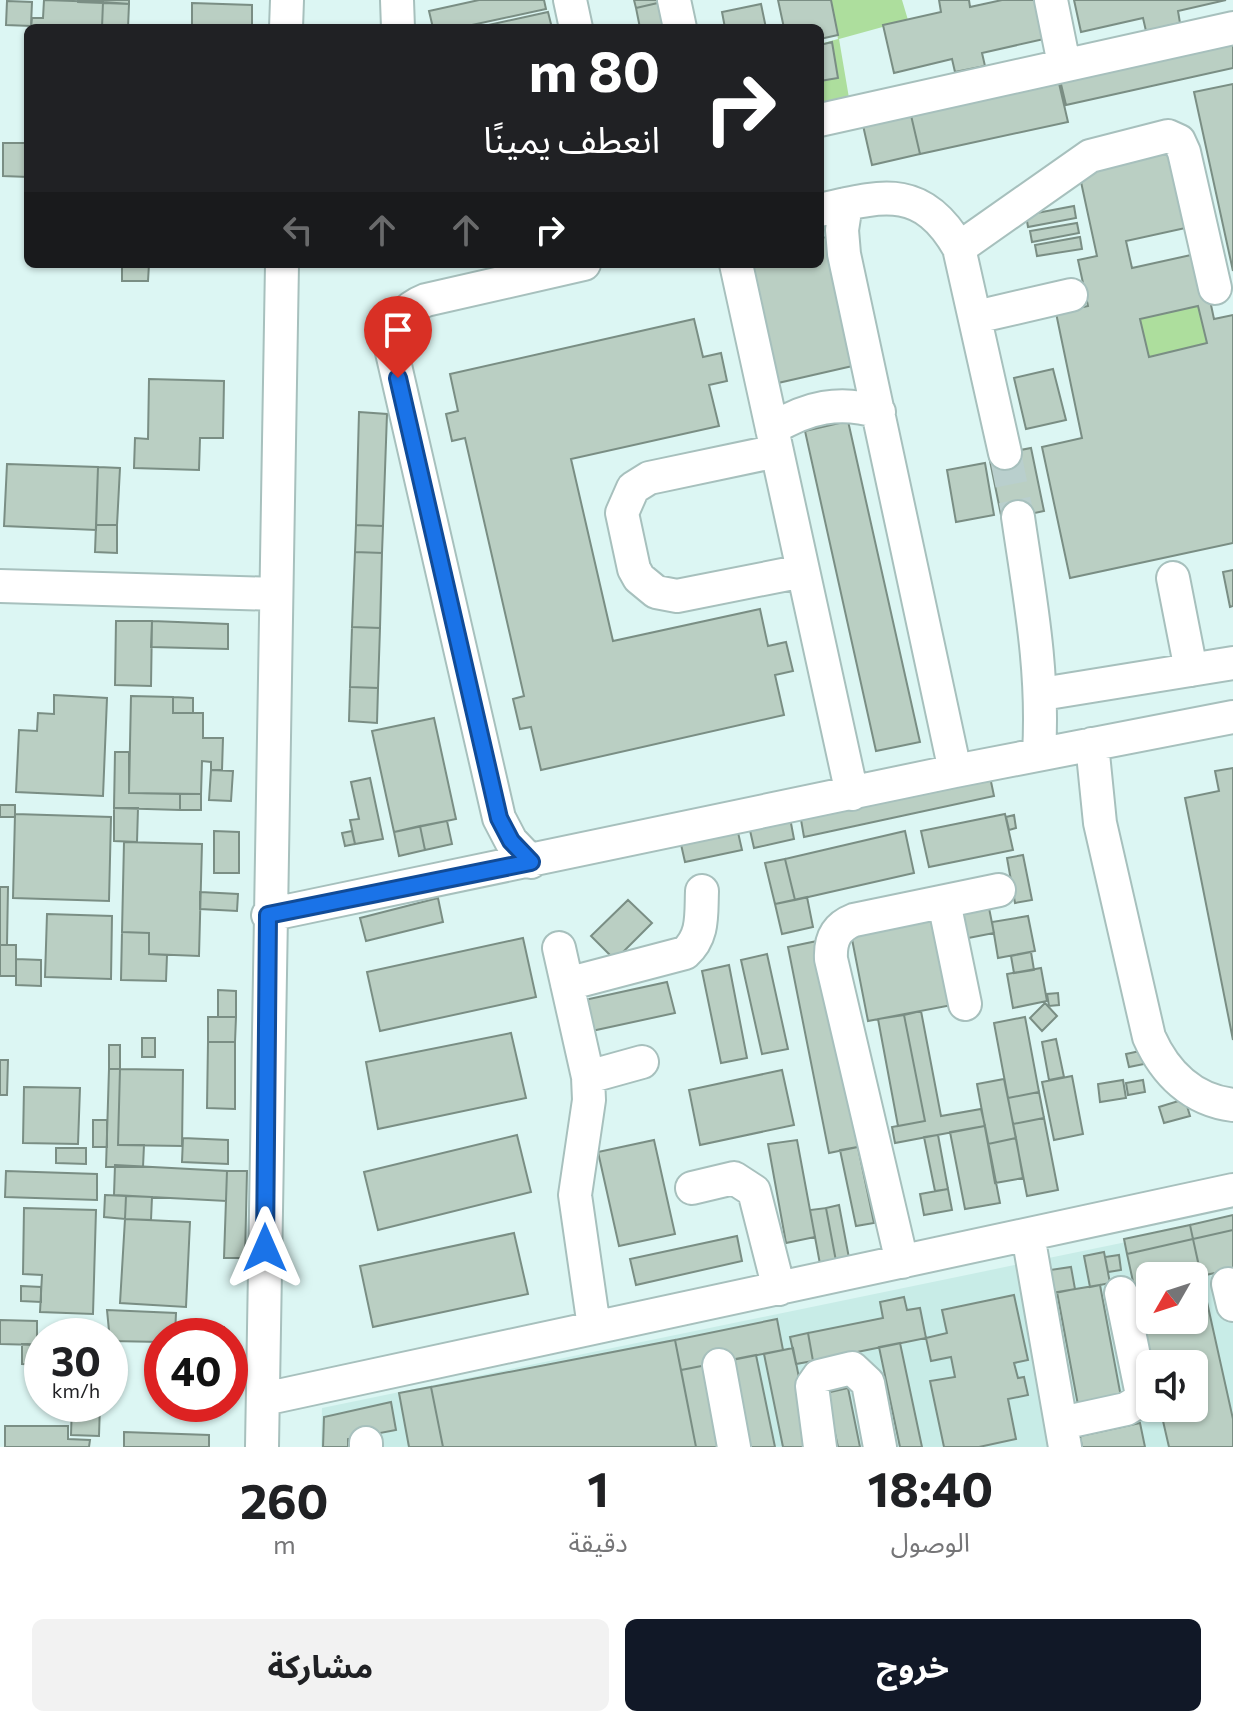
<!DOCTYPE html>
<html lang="ar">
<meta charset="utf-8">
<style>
:root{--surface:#fff;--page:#f2f2f2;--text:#202124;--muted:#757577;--accent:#111827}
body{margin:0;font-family:Commissioner,"Noto Sans Arabic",sans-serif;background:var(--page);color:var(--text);direction:rtl;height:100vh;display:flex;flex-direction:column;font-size:30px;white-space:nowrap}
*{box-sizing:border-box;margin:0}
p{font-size:26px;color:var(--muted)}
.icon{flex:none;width:44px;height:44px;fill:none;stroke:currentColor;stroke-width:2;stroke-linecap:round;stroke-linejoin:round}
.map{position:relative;height:1447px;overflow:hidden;direction:ltr}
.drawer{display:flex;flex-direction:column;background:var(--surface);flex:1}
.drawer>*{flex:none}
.top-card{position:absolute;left:24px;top:24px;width:800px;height:244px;border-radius:12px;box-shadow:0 2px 6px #0004;direction:rtl;background:#202124;color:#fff;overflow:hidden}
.needle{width:52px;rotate:231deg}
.buttons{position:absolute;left:1136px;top:1262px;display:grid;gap:16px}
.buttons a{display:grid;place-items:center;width:72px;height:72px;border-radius:12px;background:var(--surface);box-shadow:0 2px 6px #0004;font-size:40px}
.speed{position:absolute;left:24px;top:1318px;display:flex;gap:16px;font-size:40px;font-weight:700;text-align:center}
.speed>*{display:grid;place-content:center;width:104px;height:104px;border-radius:50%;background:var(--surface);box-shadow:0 2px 6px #0004;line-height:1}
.speed small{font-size:20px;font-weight:400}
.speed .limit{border:12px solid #d22;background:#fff;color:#111}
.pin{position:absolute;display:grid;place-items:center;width:68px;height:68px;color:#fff;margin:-82px -34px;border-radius:50% 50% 50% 0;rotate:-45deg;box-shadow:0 0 8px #0007}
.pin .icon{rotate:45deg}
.me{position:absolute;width:88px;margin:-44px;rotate:0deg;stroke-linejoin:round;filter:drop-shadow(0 0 6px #0008)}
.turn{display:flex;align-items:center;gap:28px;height:168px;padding:0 32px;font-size:36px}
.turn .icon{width:104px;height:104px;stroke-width:2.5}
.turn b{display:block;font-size:56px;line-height:68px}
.lanes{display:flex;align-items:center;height:76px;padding:0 32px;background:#0003;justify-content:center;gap:40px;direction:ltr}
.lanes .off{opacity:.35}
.eta{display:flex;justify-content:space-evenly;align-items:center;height:136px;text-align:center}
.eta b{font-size:48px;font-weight:700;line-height:56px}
.cta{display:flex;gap:16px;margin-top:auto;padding:16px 32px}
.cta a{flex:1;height:92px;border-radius:12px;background:var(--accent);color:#fff;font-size:32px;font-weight:700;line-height:92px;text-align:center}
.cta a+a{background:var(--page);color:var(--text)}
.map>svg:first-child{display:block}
.built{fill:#c8ece7;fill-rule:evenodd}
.green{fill:#adde9d}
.building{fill:#bacfc3;stroke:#7a8e84;stroke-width:2;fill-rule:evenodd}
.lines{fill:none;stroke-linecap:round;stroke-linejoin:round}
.minor-tunnel{stroke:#b9cfcd;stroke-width:32;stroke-dasharray:32 16;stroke-linecap:butt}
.minor-casing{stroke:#a7c0bd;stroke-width:36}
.minor{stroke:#fff;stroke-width:32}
.route-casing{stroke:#114b97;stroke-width:20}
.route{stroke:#1a73e8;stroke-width:14}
</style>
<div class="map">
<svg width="1233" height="1447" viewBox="0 0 1233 1447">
<rect width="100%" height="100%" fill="#dcf6f3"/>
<path class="built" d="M1233,1220V1447H321L322,1408ZM1150,1276H1194V1320H1150ZM1150,1364H1194V1408H1150Z"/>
<path class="green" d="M831,0H902L908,20L839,39L849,98L820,105V44L838,39Z
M1198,306L1207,343L1149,357L1140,319Z"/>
<path class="building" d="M44,0L103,2L102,28H31L32,18H43Z
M78,0H129V4L78,2Z
M479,0H544L546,9L458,28H433L429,11Z
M634,0H662V2L636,8Z
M778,0H831L838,35L820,39V28H784Z
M939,0H969L970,7L1002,0H1035L1044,39L982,53L985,66L955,72L952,59L894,73L883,25L941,12Z
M1074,0H1226L1178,11L1180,23L1146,31L1143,18L1081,32Z
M7,1L32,2L31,26L6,25Z
M103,2L129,4L128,28H102Z
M662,2L668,28H640L636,8Z
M192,3L252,5V28H192Z
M761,4L766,28H725L722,12Z
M548,12L552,28H475Z
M832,42L838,78L820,81V45Z
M1233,42V68L1066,105L1060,80Z
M1058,79L1068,122L920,154L910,111Z
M1233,84V271L1194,92Z
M910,111L920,154L872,165L862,121Z
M3,143H28V177L3,176Z
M1173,148L1190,227L1126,241L1132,268L1200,253L1214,319L1233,315V543L1070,578L1042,447L1082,438L1056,313L1088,306L1078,260L1097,256L1078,168ZM1198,306L1207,343L1149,357L1140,319Z
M1074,206L1076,218L1028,227L1026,215Z
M1077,223L1079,233L1032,242L1030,231Z
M827,237L857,365L778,383L750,264H820V238Z
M1080,237L1082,249L1037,256L1035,245Z
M122,264H149L148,281H122Z
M694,319L703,357L721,353L727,381L709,385L719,426L571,459L613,641L760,609L768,646L786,642L793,671L775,675L784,715L541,770L531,727L520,729L513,699L524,696L465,438L452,441L446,414L458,411L450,374Z
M1053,369L1066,420L1026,429L1014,378Z
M149,379L224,381L223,438H200L199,470L134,468L135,438L148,439Z
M359,412L387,414L383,526L356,525Z
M848,421L920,742L876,751L805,431Z
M1031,448L1044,511L1002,520L989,456Z
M985,463L994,515L956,522L947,470Z
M7,464L98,467L96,530L4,526Z
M98,467L120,468L117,525H96Z
M96,525H117V553L95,552Z
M356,525L383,526L382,553L355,552Z
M355,552L382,553L380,628L352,627Z
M1233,570V606L1230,607L1223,572Z
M116,621H152L151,686L115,685Z
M152,621L228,624V649L151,647Z
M352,627L380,628L378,688L350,687Z
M350,687L378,688L377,723L349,721Z
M54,695L107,698L103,796L16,792L19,730L37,731L38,713L54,714Z
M131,696L173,697V713H203V738H223L222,770H211V762L202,761L201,794L129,793Z
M173,697L193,698V713H173Z
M434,718L456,819L394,832L372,731Z
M115,752H129V793L180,794V810L114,808Z
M1233,768V1040L1185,798L1219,791L1215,771Z
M211,770L233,771L231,801L209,800Z
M989,772L994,796L804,837L800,814Z
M370,778L383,839L355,844L350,820L359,819L351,782Z
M180,794H201V810H180Z
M0,805H15V817H0Z
M114,808H138L137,842L114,841Z
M15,814L111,817L109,901L13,898Z
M1005,814L1013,850L929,867L921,831Z
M1014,815L1016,828L1009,830L1006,817Z
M790,818L794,839L754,848L749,826Z
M447,821L452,844L425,850L420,826Z
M420,826L425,850L399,856L394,832Z
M737,828L742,850L685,862L680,840Z
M214,831L239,832V873H214Z
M352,831L355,844L345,846L342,833Z
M905,831L914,873L795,900L785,859Z
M124,842L202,844L199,956L149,954V933L122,932Z
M1023,855L1032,900L1015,903L1007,858Z
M785,859L795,900L775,904L765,863Z
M0,887H8L7,945H0Z
M200,892L238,894L237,911L200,909Z
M807,897L813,927L782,934L775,904Z
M438,898L443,922L366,941L360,918Z
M628,900L652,923L615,960L591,936Z
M989,908L994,933L963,939L959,914Z
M47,914L112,916L111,979L45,977Z
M1028,916L1035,951L998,958L992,922Z
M935,918L952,1005L868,1021L851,934Z
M122,932L149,933V954L167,955L166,981L121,980Z
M523,938L536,997L380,1031L367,972Z
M817,941L858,1147L829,1153L788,947Z
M0,945H16V976H0Z
M1031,952L1034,970L1014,973L1011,956Z
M767,954L788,1049L762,1054L741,960Z
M16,959L41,960V986L16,985Z
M729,965L747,1058L721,1063L702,971Z
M1041,968L1047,1001L1013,1008L1007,974Z
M667,982L675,1013L587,1032L580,1001Z
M218,990L236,991V1017H218Z
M1058,993L1059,1005L1049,1006L1047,994Z
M1045,1003L1057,1016L1042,1031L1030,1018Z
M921,1011L941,1116L981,1109L985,1126L895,1143L892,1127L925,1121L904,1015Z
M904,1015L925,1121L898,1126L878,1019Z
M208,1017H236L235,1042H208Z
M1025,1017L1039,1092L1008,1098L994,1023Z
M511,1033L526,1098L378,1129L366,1062Z
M142,1038H155V1057H142Z
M1056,1039L1064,1077L1049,1080L1042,1042Z
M208,1042H235V1109L207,1108Z
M109,1045H120V1069H109Z
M1140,1051L1144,1064L1129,1067L1126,1054Z
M0,1060H8L7,1095H0Z
M109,1069H120L118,1145H144L143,1167H106Z
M120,1069L183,1070L182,1146L118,1145Z
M782,1070L794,1125L700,1145L689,1090Z
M1072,1076L1083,1134L1054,1140L1042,1082Z
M1004,1079L1016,1138L988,1144L977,1084Z
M1123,1080L1126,1098L1100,1102L1098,1084Z
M1143,1080L1145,1092L1128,1095L1126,1083Z
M24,1087L80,1088L78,1144L23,1143Z
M1039,1092L1044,1118L1013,1124L1008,1098Z
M1185,1099L1190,1116L1164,1123L1159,1107Z
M1044,1118L1058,1190L1027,1196L1013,1124Z
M93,1120H107V1147H93Z
M985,1126L1000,1203L965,1209L950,1132Z
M517,1135L531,1192L378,1230L364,1172Z
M938,1135L948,1189L935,1191L924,1137Z
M183,1138L228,1140V1164L182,1162Z
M1016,1138L1023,1178L995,1183L988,1144Z
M654,1140L675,1234L619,1246L598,1152Z
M797,1140L815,1237L786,1243L768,1144Z
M858,1147L874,1223L856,1226L840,1150Z
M56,1148H86V1164L56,1163Z
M115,1165L227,1171L226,1201L114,1195Z
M6,1171L97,1174V1200L5,1197Z
M227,1171H247L245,1258H224Z
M948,1189L952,1210L924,1215L920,1194Z
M105,1195L126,1196L125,1219L104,1217Z
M126,1196L152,1197L151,1220L125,1219Z
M839,1205L849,1258L836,1261L826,1208Z
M24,1208L96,1210L93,1314L40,1312L42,1275L23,1274Z
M826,1208L836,1261L820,1264L810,1210Z
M1233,1215V1230L1193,1239L1190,1225Z
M125,1219L190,1222L186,1307L120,1303Z
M1190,1225L1193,1239L1127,1254L1124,1239Z
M1233,1230V1269L1201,1276L1193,1239Z
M514,1233L528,1294L373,1327L360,1266Z
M737,1236L742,1261L636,1285L630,1259Z
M1193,1239L1233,1419V1447H1169L1160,1408H1194V1364H1151L1127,1254ZM1150,1276H1194V1320H1150Z
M1104,1252L1110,1283L1090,1287L1084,1256Z
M1119,1255L1121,1270L1108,1272L1105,1257Z
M1071,1267L1075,1289L1055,1293L1050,1270Z
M1100,1285L1121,1397L1078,1405L1057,1292Z
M21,1286L41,1287V1302L21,1301Z
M1014,1295L1028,1360L1014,1363L1018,1378L1024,1377L1028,1395L1008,1399L1016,1439L979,1447H944L930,1381L955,1377L951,1357L931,1361L926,1338L947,1333L942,1310Z
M904,1297L907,1310L920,1308L926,1338L813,1361L808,1333L883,1318L880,1302Z
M107,1310L176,1313L175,1336H162V1342L110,1341Z
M777,1319L783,1350L681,1370L675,1340Z
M0,1320L37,1321V1345L0,1344Z
M176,1325L224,1327V1336H175Z
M808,1333L813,1361L796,1364L790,1337Z
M675,1340L696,1447H443L431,1387Z
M900,1343L922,1447H900L879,1347Z
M22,1344L42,1345V1365L22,1364Z
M793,1348L813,1447H783L764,1354Z
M756,1355L775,1447H743L725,1361Z
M712,1364L729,1447H696L681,1370Z
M431,1387L443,1447H409L399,1393Z
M848,1388L860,1447H838L826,1393Z
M391,1402L396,1430L348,1439V1447H323L324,1417Z
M72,1404H100L99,1436L71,1435Z
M1140,1423L1145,1447H1082L1080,1436Z
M5,1426H68V1439L90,1440L89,1447H5Z
M124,1432L209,1435V1447H124Z"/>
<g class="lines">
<path class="minor-tunnel" d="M1005,453L1018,517"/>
<defs>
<path id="minor" d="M397,0L398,28
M570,0L576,28
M674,0L680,28
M1051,0L1064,64
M286,28L287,0
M820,120L1233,28
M846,204L842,230L844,254L955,771
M820,210C881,196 922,183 959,248L1005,453
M959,248L1090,156L1168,136L1179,141L1184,152L1215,288
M736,264L852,794
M976,317L1071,295
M772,429C807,407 840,400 879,412
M777,451L649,478L633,488L622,513L634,569L639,578L656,592L677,596L803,571
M1018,517C1030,599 1044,670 1039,754
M1173,578L1191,670
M0,586L276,594
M1042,694L1233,663
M1092,744L1100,823L1149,1037C1165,1073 1192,1100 1233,1105
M531,862L511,841L499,818L391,348C393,324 403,309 426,300L584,264
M944,902L965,1004
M268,915L955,771L1233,717
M559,948L588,1077L589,1100L575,1195L594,1327
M567,984L685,953C704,936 701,915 702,891
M588,1077L642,1062
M692,1188L734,1178L754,1191L779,1289
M1028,1235L1065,1447
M902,1262L831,959C830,940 836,927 854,920L999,890
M1228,1284L1233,1305
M719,1365L734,1447
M264,1399L1233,1190
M1062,1423L1126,1409L1139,1401L1141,1390L1121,1293
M366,1443V1447
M262,1447L282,264
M820,1447L812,1386L819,1376L852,1368L868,1383L880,1447"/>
</defs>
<use href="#minor" class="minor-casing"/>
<use href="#minor" class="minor"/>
</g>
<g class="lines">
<defs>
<path id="route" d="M265,1248L268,915L531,862L511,841L499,818L398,378"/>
</defs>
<use href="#route" class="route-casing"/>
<use href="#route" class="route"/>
</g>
</svg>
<div class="buttons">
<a><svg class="needle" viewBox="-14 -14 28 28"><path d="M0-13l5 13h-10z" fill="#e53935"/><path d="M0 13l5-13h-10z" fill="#757577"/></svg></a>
<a><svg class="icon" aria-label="sound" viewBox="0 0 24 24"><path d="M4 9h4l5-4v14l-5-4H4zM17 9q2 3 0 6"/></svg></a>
</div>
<div class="speed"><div>30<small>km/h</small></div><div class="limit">40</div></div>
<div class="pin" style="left:398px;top:378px;background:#d93025"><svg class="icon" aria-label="arrive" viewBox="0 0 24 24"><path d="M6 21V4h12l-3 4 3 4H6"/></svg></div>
<svg class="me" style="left:265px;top:1248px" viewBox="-20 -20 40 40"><path d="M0-17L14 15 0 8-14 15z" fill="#1a73e8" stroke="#fff" stroke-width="4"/></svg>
<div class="top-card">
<div class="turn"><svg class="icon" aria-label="right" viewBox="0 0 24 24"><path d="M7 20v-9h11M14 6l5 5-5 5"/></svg><div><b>80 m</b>انعطف يمينًا</div></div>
<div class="lanes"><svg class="icon off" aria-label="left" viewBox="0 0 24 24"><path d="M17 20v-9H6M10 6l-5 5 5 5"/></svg><svg class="icon off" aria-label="ahead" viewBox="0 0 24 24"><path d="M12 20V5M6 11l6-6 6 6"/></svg><svg class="icon off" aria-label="ahead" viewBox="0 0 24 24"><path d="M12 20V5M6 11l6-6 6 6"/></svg><svg class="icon" aria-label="right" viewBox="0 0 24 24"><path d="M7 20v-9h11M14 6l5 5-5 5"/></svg></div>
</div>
</div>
<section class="drawer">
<div class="eta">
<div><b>18:40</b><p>الوصول</p></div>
<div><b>1</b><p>دقيقة</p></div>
<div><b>260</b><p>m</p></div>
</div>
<div class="cta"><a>خروج</a><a>مشاركة</a></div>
</section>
